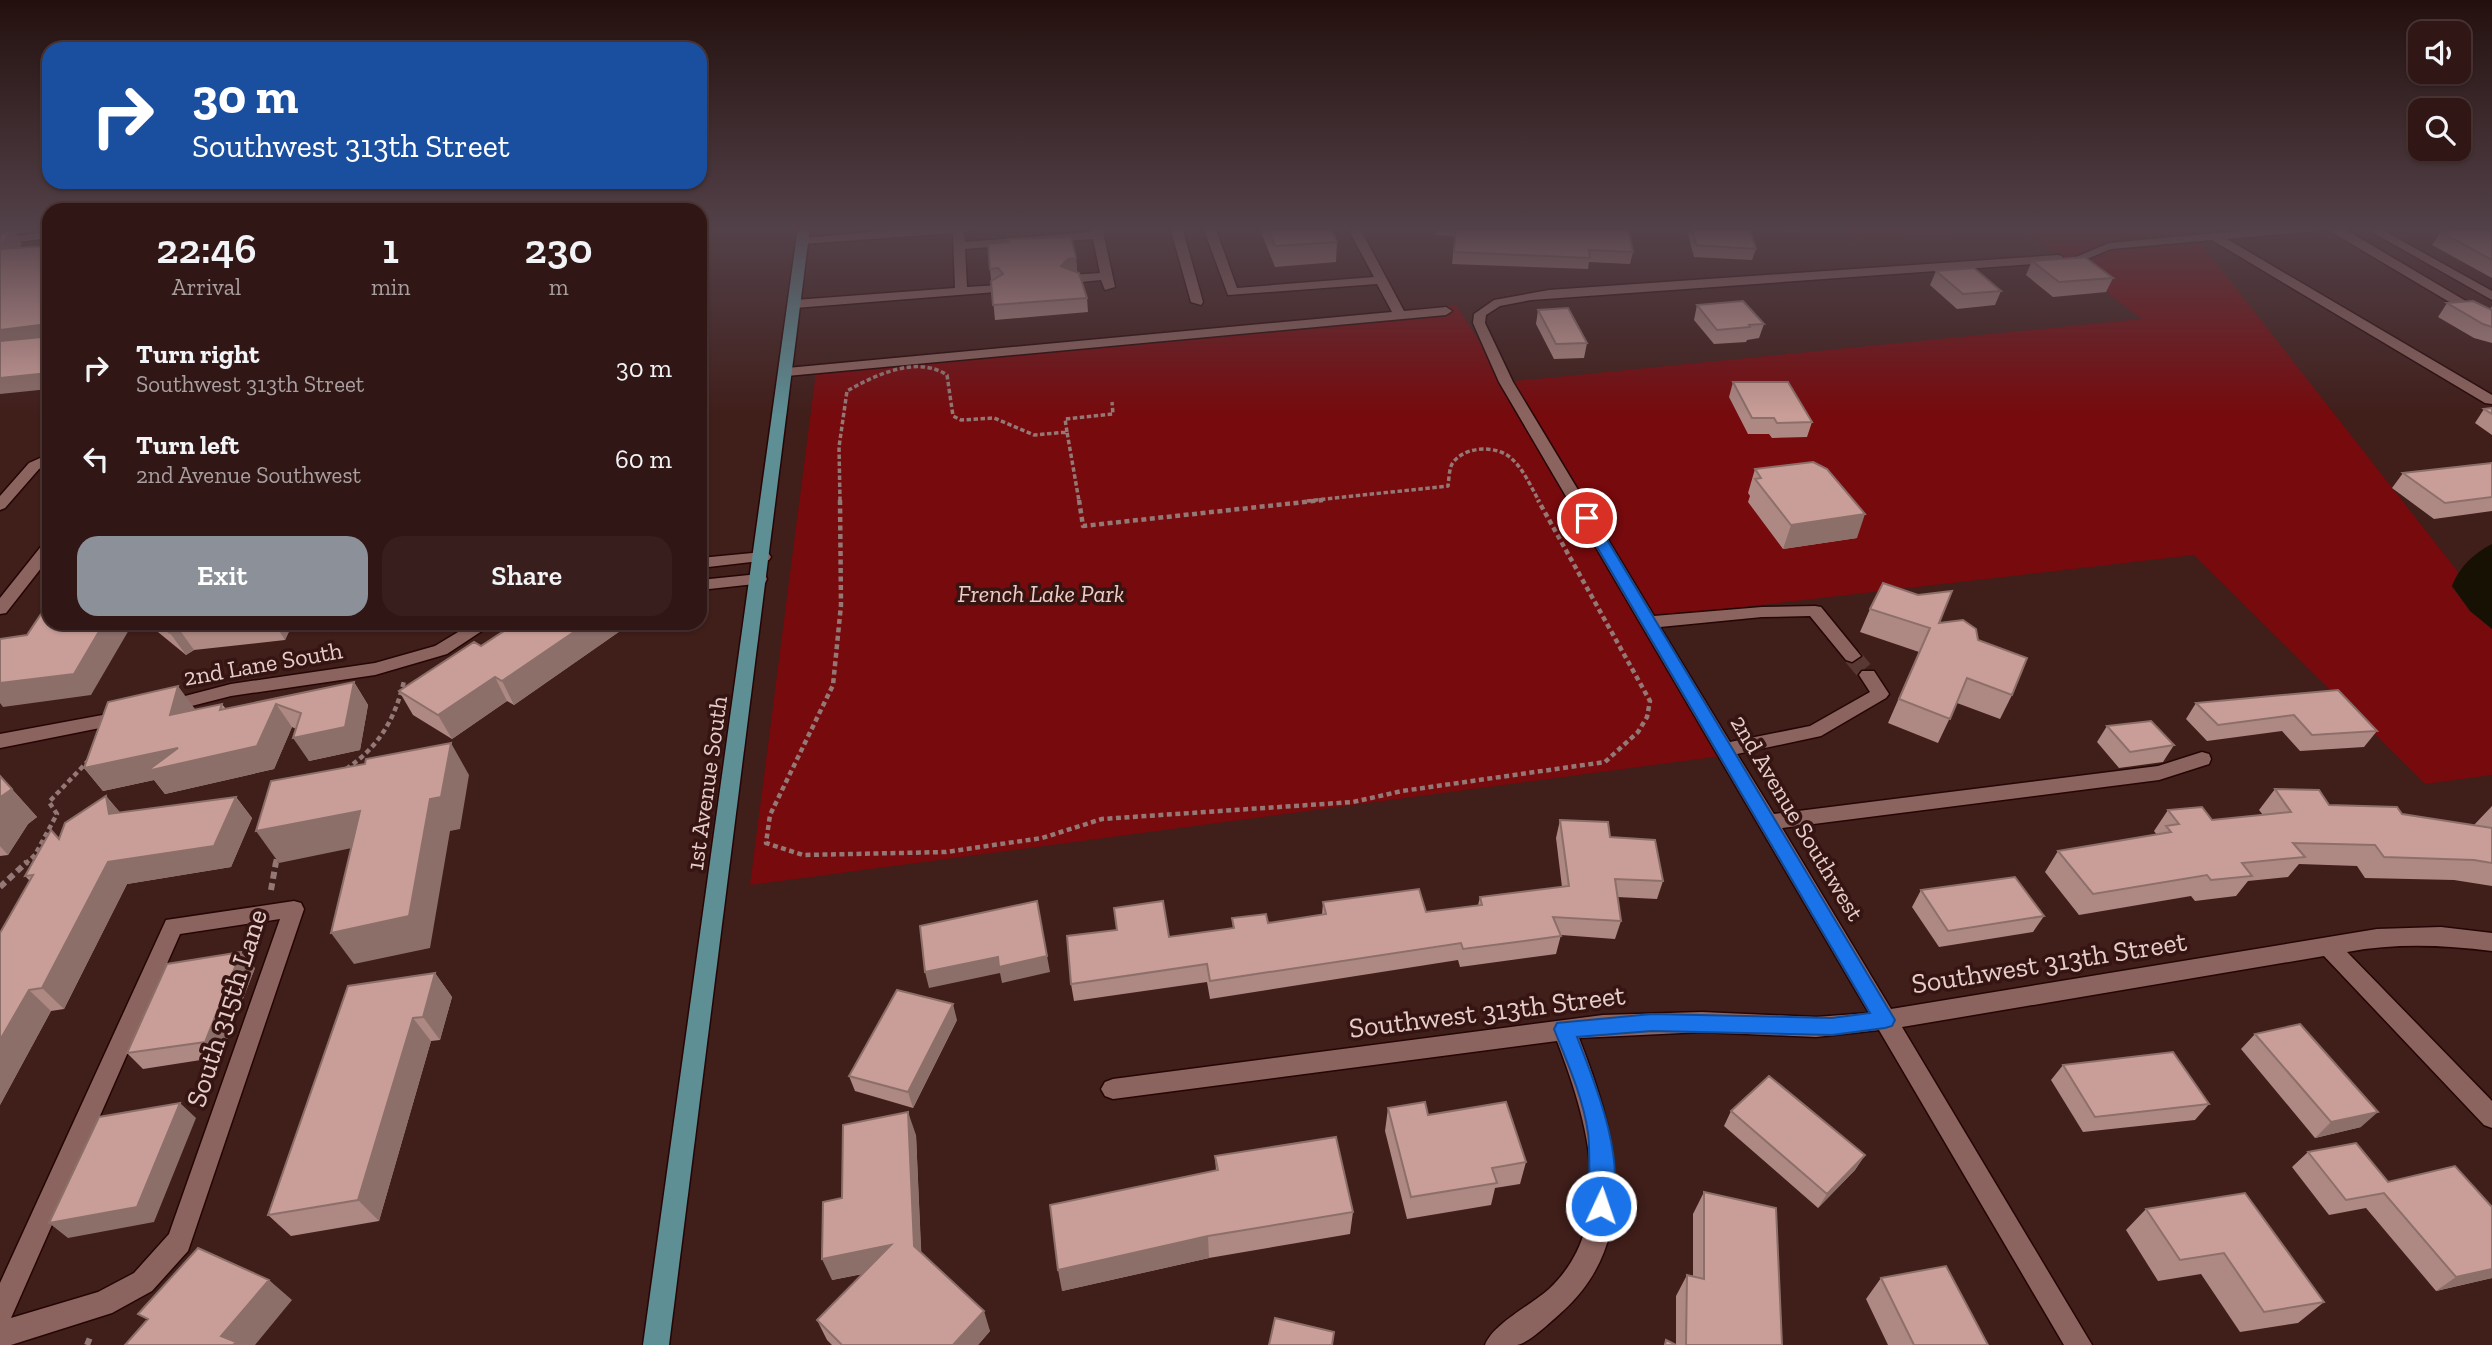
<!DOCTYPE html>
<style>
:root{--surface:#301614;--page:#381f1d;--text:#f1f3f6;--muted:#a89fa0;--line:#4b3534;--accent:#8c9099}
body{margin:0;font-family:"Zilla Slab",serif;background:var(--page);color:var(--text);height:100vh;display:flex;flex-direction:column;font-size:26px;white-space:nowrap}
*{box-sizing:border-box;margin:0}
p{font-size:23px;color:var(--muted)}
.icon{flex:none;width:38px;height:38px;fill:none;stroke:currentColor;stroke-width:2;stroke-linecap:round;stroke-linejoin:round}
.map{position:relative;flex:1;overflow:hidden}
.drawer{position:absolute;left:42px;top:203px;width:665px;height:427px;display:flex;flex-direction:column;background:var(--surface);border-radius:21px;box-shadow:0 2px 5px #0004,0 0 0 2px var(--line)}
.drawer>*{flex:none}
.hud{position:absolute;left:42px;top:42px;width:665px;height:147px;border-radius:21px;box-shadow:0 2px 5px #0004,0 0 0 2px var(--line);background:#1a4fa0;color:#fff;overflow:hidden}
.buttons{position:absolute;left:2408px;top:21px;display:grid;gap:14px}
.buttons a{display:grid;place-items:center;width:63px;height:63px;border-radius:14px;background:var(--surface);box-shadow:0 2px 5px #0004,0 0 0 2px var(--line);font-size:35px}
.pin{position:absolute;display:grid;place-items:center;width:60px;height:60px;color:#fff;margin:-30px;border:4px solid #fff;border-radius:50%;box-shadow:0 2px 7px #0007}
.me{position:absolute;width:77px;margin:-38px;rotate:3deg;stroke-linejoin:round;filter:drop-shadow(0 0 5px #0008)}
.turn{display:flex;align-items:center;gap:24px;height:147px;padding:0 35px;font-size:32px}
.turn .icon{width:91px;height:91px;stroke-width:2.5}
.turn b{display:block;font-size:49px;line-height:60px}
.eta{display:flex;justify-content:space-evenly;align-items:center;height:119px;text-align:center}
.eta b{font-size:42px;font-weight:600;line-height:49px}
.action{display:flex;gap:14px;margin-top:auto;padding:14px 35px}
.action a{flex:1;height:80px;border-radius:21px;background:var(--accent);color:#fff;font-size:28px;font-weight:600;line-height:80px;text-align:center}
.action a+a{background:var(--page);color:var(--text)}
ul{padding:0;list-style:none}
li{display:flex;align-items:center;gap:21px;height:91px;padding:0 35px}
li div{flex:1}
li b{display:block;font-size:26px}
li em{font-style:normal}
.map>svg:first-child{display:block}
.green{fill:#760a0d}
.water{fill:#171104}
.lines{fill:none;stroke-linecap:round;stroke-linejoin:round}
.minor-tunnel{stroke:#593834;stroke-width:18;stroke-dasharray:18 9;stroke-linecap:butt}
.minor-casing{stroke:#250605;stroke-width:3}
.major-casing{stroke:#250605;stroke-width:3}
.path-far2{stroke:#947875;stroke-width:3.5;stroke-dasharray:4.5 2.5;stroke-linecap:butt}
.path-far1{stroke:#947875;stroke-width:4.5;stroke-dasharray:5 3.5;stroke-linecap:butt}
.path{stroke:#947875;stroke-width:6;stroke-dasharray:7 4.5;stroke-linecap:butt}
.minor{fill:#8c645f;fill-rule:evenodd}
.major{fill:#5d8f95;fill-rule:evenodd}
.wall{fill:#ae8883}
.shaded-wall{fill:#8d6f6a}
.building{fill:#ca9e98;stroke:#8d6f6a;stroke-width:2}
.route{fill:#1a73e8;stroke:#114b97;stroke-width:2}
.labels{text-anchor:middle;stroke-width:7;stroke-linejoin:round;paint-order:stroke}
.park-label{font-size:24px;font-style:italic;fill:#eccec9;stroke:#351411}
.street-label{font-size:24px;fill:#e4cdca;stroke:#351411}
.near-street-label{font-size:28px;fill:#e4cdca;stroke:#351411}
</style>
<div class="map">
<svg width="2492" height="1345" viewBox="0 0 2492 1345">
<rect width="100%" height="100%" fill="#401e1a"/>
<path class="green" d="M1841,227H2017L1853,241Z
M2020,227H2188L2458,572L2452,587L2470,611L2492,629V775L2425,784L2194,555L1648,618L1729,755L750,885L817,364L1456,305L1506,382L2142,319Z"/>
<path class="water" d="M2492,544V629L2470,611L2452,586C2460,566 2473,554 2492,544Z"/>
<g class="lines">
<path class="minor-tunnel" d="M1852,656L1868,675"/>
<defs>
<path id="minor" d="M932,227H984L964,232L965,242L1091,232L1090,227H1102L1115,287L1105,290L1101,280L1071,283L1065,279L1071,275L1100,273L1093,239L965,249L967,287L1000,285L1002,288L996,292L795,308L789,304L795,300L955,288L953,233L803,244L797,241L803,238Z
M1170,227H1182L1203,302L1201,305L1191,302Z
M1203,227H1215L1237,288L1374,277L1347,227H1359L1404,311L1446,307L1452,311L1446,315L787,376L780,372L787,368L1392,312L1377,284L1228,295Z
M2282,227H2341L2481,310V316H2473L2328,230L2227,239L2492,395V404L2485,403L2212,240L2111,249L2082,261L2076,257L2109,243Z
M2363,227H2377L2492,291V300Z
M49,232V238L0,244V238Z
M2058,255L2062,256V262L1531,300L1500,306L1486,315L1485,323L1513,382L1654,616L1762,607L1815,606L1821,607L1861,656L1852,662L1846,660L1810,616L1762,617L1660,627L1730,742L1810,726L1870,692L1859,675L1862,671H1874L1889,694L1886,698L1821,736L1737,754L1774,814L2158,766L2202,752L2209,754L2211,759L2209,764L2159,780L1782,828L1891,1009L2377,929L2441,927L2492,933V951C2443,945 2396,943 2347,952L2492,1101V1128L2484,1125L2324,956L1902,1027L2092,1345H2064L1879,1030L1816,1037L1702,1032L1579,1038C1614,1127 1645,1236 1563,1311C1554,1319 1528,1344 1517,1345C1506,1345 1495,1345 1485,1345C1493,1324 1531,1305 1549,1289C1619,1223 1587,1119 1557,1041L1113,1099L1105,1096L1101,1089L1105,1082L1113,1079L1603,1015L1702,1012L1816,1017L1869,1013L1499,382L1473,323L1474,314L1494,300L1549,290Z
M49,454V464L39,469L5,508L0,510V496L29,463Z
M49,542V558L6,613L0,614V598L43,544Z
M763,552L769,554L771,557L769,560L700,568V558Z
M759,574L765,575L767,579L765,583L700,590V580Z
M473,623H494L447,654L375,675L231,696L168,712L159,706L162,702L231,684L375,663L435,646Z
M124,711L133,717L130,722L0,748V734Z
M294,901L301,903L304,909L188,1251L152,1291L112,1313L11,1345H0V1283L166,920ZM280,919L169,1234L134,1273L98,1292L11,1318L180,934Z"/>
<path id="major" d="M798,227H810L669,1345H643Z"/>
</defs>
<use href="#minor" class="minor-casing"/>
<use href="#major" class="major-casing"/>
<path class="path-far2" d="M1067,432L1065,419L1113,414L1112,402
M840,501L839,447L847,391C875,375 917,355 947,375L953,416L961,420L994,418L1034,435L1067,432L1079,501
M1307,501L1448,486C1449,479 1449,470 1452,464C1464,445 1498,445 1512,459C1524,470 1531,487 1539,501"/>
<path class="path-far1" d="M840,500L841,605L833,685L770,815L766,843L803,855L946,852L1042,838L1102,819L1353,802L1402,791L1605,762L1638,732L1647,717L1650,701L1538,500
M1079,500L1083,526L1323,500
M346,769C379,747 395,719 404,681
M25,864L35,855L57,814L49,802L88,761
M275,864L277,854"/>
<path class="path" d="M0,887L27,862
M271,890L276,862
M87,1345L91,1335"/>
<use href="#minor" class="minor"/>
<use href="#major" class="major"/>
</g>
<path class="wall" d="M1259,227H1330L1337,242L1336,262L1275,267Z
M1436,227H1628L1633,252L1630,264L1589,262L1588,269L1452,264L1455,236L1436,235Z
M1686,227H1801L1799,232L1750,230L1756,249L1752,260L1694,257Z
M2492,227V278L2432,245L2441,232L2443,231L2445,228Z
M1076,258L1077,272L1087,298L1088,312L995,320L990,269Z
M2032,261L2113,278L2106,292L2053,297L2026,275Z
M1936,271L2001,291L1995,305L1957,309L1930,285Z
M2447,303L2490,309L2492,306V343L2474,338L2438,317Z
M1697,305L1764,324L1759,338L1747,340L1746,342L1714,344L1694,320Z
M1538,310L1587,343L1584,358L1554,359L1536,324Z
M1733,382L1812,422L1807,437L1772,438L1769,434H1748L1729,397Z
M2492,408V435L2475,423L2484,409Z
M2492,463V511L2434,519L2392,488L2403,473Z
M1755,469L1857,538L1783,549L1748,502L1750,496L1748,493Z
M1870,609L1939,623L1978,640L2012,695L2000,719L1957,703L1938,743L1888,723L1919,652L1860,632Z
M147,623H305L292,625L285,640L194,650L186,655Z
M516,623H621L623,629L514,705L507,701L452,739L413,715L399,691L481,646Z
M354,682L368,705L360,750L309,761L296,729L292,727L274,769L165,794L154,780L103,791L84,768L195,709V710L222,704L226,709Z
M2338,690L2377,731L2364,747L2300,751L2282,731L2207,741L2186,719L2196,703Z
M2107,726L2174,745L2163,762L2119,768L2097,742Z
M0,776L37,817L28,824L8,855L0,856Z
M2275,789L2329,805L2402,814L2474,825L2492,806V886L2454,880L2365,878L2357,866L2299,864L2288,877L2248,881L2236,896L2195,901L2191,896L2079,915L2045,872L2058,851L2157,835L2154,831L2168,810L2212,820L2263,815L2259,810Z
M106,796L120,813L236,797L252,818L231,867L127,884L64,1009L51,1011L0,1105L30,881L25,876L59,839Z
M1560,820L1610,837L1663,881L1657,899L1617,897L1621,921L1615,939L1561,935L1556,954L1460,967L1458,960L1210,999L1207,982L1074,1001L1071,984L1169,937L1233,928L1232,918L1268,923L1322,915L1323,902L1426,912L1478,905L1480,897L1562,887L1556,838Z
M1921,890L2044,916L2033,932L1939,947L1912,907Z
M255,968L220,1057L143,1069L127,1053Z
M435,973L452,997L440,1040L431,1041L379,1221L291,1236L268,1215Z
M957,1020L913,1108L855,1091L849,1076Z
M2255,1034L2361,1127L2315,1138L2241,1049Z
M2063,1065L2209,1104L2195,1120L2083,1132L2051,1080Z
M1388,1108L1428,1115L1526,1162L1520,1184L1495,1188L1491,1205L1407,1219L1385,1131Z
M1731,1111L1865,1155L1855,1170L1818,1208L1724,1126Z
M916,1135L921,1253L990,1331L978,1345H832L827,1340L817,1320L863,1274L832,1280L842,1198Z
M2308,1152L2388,1182L2492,1207V1278L2436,1291L2366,1208L2329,1215L2292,1167Z
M1215,1156L1353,1212L1350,1234L1209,1258L1062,1291L1216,1171Z
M1704,1192L1782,1345H1664L1666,1340L1676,1345V1296L1687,1275L1693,1277V1214Z
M2146,1209L2324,1302L2298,1323L2240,1332L2201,1274L2158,1281L2126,1230Z
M1881,1278L1988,1345H1888L1866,1299Z"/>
<path class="shaded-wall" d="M0,227H35L32,231L16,234L22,244L7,264L0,254Z
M1076,258L1077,272L1061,266L1068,259Z
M39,325L49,339L0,346V330Z
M49,373V389L0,394V378Z
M1865,514L1857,538L1783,549L1791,525Z
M104,623H133L91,695L3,707L0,703V683Z
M274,623H305L292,625L285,640Z
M587,623H621L623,629L514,705L502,681Z
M179,629L194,650L186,655L170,633Z
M495,677L507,701L452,739L438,715Z
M354,682L368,705L360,750L309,761L293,738Z
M178,686L195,709L187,738L170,715Z
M276,704L292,727L274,769L165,794L154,780L103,791L84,768Z
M451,743L469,775L460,829L450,831L430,948L354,964L331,933L430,799Z
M12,789L37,817L28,824L8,855L0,846V799L2,796Z
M106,796L125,818L109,814Z
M236,797L252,818L231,867L127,884L64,1009L42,988L108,862Z
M360,811L381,842L279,863L256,831Z
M241,952L255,968L220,1057L205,1042Z
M1047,956L1050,972L1002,983L1000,973L929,988L925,972L998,957Z
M435,973L452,997L440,1040L423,1017Z
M29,990L51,1011L0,1105V1040Z
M953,1004L957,1020L913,1108L908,1092Z
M413,1018L431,1041L379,1221L358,1200Z
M180,1103L196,1118L154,1222L68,1238L49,1223Z
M908,1112L916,1135L922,1267L914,1246Z
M2378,1112L2361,1127L2315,1138L2331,1122Z
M1865,1155L1855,1170L1818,1208L1827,1194Z
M1208,1236L1209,1258L1062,1291L1058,1270Z
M891,1245L899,1266L832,1280L822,1259Z
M2492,1269V1278L2436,1291L2456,1277Z
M269,1280L292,1300L255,1345H233L221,1336Z
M984,1311L990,1331L978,1345H953Z"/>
<path class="building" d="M1268,227H1330L1337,242L1275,246Z
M1456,227H1628L1633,252L1589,250L1590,258L1454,252Z
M1692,227H1749L1756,249L1696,245Z
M2453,227H2492V260L2441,232L2449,231L2445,228Z
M13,230L0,246V232Z
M1071,237L1076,258L1068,259L1061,266L1079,273L1087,298L993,305L991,281L1003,274L998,268L990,269L988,244L1009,242L1008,239Z
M49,246V373L0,378V341L41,337L39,325L0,330V249Z
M2085,257L2113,278L2059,282L2032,261Z
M1974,268L2001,291L1963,294L1936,271Z
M1743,301L1764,324L1749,325L1750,327L1717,330L1697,305Z
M2473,301L2492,310V327L2483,324L2447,303Z
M1568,308L1587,343L1556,344L1538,310Z
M1733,382H1788L1812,422L1777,423L1774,418H1752Z
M2492,408V414L2484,409Z
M1813,462L1827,469L1865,514L1791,525L1755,479L1761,478L1755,469Z
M2492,463V497L2445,503L2403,473Z
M1883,583L1918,595L1952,591L1939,623L1963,620L1976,629L1978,640L2027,658L2012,695L1967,678L1950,719L1899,699L1930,628L1870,609Z
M49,602V623H104L74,674L0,683V639L27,635Z
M158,623H231L179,629L170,633Z
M516,623H587L502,681L495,677L438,715L399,691L474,642L481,646Z
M354,682L345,727L293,738L301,713L276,704L257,746L147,771L178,748L84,768L108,702L178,686L170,715L222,704L220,710Z
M2338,690L2377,731L2312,735L2294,715L2218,725L2196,703Z
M2151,721L2174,745L2130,752L2107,726Z
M451,743L441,797L430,799L409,916L331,933L360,811L256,831L271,781L365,764L366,759Z
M0,776L12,789L2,796L0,799Z
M2275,789L2319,790L2329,805L2397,807L2402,814L2492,828V863L2474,860L2384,857L2375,845L2293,843L2305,857L2242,863L2252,876L2211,880L2207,875L2093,894L2058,851L2171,832L2166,826L2179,824L2168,810L2202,807L2212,820L2291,812Z
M106,796L109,814L236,797L214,846L108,862L42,988L29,990L0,1040V933L33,875L25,876L51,830L59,839L65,823Z
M1560,820L1608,822L1610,837L1655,840L1663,881L1615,879L1621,921L1553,917L1561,936L1463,949L1461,943L1210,981L1207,964L1071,984L1067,936L1117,930L1114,908L1163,901L1169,937L1234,928L1232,918L1266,914L1268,923L1326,914L1323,902L1419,889L1426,912L1482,905L1480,897L1569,886Z
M2015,877L2044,916L1948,931L1921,890Z
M1037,901L1047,956L999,967L998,957L925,972L920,926Z
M241,952L205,1042L127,1053L167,964Z
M435,973L423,1017L413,1018L358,1200L268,1215L348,986Z
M897,990L953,1004L908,1092L849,1076Z
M2300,1024L2378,1112L2331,1122L2255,1034Z
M2173,1052L2209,1104L2095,1117L2063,1065Z
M1769,1076L1865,1155L1827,1194L1731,1111Z
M1425,1102L1428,1115L1506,1102L1526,1162L1492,1168L1497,1183L1411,1197L1388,1108Z
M180,1103L137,1207L49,1223L99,1117Z
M908,1112L914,1246L984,1311L953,1345H842L817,1320L891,1245L822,1259L823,1202L842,1198L843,1125Z
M1336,1137L1353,1212L1208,1236L1058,1270L1050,1205L1218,1170L1215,1156Z
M2356,1143L2388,1182L2455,1166L2492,1207V1269L2456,1277L2384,1193L2346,1200L2308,1152Z
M1704,1192L1776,1208L1782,1345H1686L1687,1275L1704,1279Z
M2245,1193L2324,1302L2264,1312L2224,1253L2180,1260L2146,1209Z
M198,1248L269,1280L221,1336L236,1342L233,1345H125L148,1319L138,1314Z
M1946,1266L1988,1345H1914L1881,1278Z
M1275,1318L1334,1332L1332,1345H1269Z
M1666,1340L1676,1345H1665Z"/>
<linearGradient id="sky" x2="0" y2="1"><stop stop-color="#23100e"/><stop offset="0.55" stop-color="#534149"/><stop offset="1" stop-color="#534149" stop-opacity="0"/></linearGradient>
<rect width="2492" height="416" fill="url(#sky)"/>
<path class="route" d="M1587,513L1594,518L1895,1020L1892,1026L1885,1028L1832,1035L1652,1031L1577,1037C1595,1083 1629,1165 1609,1214L1601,1217L1593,1214C1587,1200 1591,1153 1588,1133C1583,1097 1567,1062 1554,1029L1557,1023L1652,1014L1832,1018L1870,1013L1580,518Z"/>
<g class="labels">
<g class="park-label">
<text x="1041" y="602">French Lake Park</text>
</g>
<g class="street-label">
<text transform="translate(263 664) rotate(-10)" y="8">2nd Lane South</text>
<text transform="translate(707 783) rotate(-82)" y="8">1st Avenue South</text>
<text transform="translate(1797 818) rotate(59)" y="8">2nd Avenue Southwest</text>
</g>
<g class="near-street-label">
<text transform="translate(2049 962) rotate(-9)" y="10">Southwest 313th Street</text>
<text transform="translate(226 1008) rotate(-72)" y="10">South 315th Lane</text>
<text transform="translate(1487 1011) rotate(-7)" y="10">Southwest 313th Street</text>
</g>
</g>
</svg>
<div class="buttons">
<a><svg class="icon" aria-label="sound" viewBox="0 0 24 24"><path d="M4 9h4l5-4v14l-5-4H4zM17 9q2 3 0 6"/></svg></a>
<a><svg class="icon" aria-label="search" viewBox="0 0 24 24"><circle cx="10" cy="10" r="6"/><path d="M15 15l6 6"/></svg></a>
</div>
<div class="pin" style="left:1587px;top:518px;background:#d93025"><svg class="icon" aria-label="arrive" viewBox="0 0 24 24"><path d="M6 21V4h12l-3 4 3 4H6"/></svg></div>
<svg class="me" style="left:1601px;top:1206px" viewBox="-20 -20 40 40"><circle r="17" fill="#1a73e8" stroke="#fff" stroke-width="3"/><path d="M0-11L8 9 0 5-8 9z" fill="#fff"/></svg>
<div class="hud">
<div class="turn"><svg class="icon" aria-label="right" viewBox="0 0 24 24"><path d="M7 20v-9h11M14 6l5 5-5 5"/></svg><div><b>30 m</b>Southwest 313th Street</div></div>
</div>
<section class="drawer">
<div class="eta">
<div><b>22:46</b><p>Arrival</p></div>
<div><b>1</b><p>min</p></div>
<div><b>230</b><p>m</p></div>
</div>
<ul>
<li><svg class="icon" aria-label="right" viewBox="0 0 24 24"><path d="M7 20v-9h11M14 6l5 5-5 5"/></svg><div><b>Turn right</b><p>Southwest 313th Street</p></div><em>30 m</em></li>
<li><svg class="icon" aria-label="left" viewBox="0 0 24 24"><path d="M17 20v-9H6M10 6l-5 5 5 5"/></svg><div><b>Turn left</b><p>2nd Avenue Southwest</p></div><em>60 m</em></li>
</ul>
<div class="action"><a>Exit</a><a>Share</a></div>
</section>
</div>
